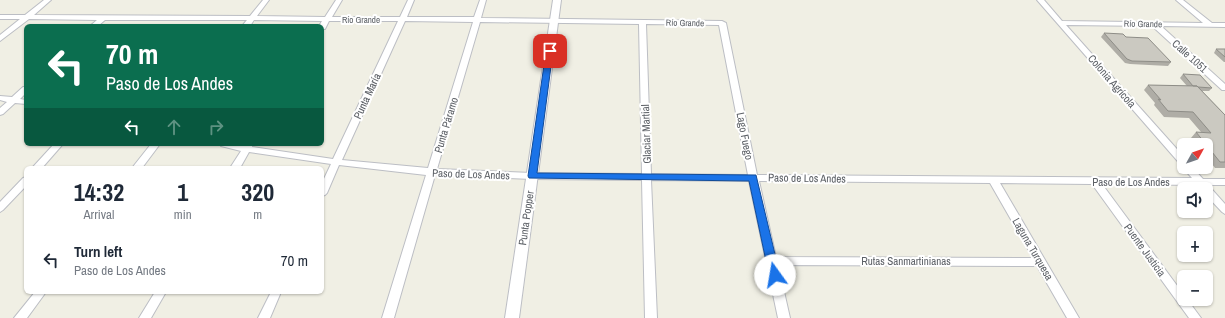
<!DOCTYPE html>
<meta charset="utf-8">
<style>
:root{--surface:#fff;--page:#f6f6f7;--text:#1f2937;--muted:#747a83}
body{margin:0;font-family:"Archivo Narrow",sans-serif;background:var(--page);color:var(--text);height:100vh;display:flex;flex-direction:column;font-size:15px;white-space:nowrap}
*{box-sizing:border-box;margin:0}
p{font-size:13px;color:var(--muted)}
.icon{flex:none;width:22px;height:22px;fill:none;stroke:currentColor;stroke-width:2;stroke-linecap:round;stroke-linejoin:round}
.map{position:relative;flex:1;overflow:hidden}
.drawer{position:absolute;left:24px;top:166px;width:300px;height:128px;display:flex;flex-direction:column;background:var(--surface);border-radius:6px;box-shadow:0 1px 3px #0004}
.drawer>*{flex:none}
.top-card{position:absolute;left:24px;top:24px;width:300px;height:122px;border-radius:6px;box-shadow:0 1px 3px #0004;background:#0b6e4f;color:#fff;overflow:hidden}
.needle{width:26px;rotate:50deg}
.buttons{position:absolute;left:1177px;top:138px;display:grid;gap:8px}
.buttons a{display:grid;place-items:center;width:36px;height:36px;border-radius:6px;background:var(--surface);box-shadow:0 1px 3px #0004;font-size:20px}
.pin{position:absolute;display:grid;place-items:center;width:34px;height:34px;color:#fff;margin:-17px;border-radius:8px;box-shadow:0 2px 6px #0006}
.me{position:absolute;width:44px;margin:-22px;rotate:347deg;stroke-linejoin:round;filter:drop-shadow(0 0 3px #0008)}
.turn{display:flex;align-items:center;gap:14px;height:84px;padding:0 16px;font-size:18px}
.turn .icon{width:52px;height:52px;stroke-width:2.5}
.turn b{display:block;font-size:28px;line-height:34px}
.lanes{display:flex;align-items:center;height:38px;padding:0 16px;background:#0003;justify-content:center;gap:20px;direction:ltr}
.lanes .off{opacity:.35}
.eta{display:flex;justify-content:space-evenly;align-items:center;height:68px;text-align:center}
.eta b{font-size:24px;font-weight:800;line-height:28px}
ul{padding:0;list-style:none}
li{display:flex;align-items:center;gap:12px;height:52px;padding:0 16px}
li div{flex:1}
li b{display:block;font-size:15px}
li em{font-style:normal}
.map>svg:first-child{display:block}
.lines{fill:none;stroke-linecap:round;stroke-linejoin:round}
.minor-casing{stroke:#bcbec4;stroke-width:2}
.tertiary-casing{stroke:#bcbec4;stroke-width:2}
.minor{fill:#fff;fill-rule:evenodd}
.tertiary{fill:#fff;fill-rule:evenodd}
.wall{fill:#afada6}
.building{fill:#cbc9c1;stroke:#8e8d87}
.route{fill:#1a73e8;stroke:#114b97}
.labels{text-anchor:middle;stroke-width:4;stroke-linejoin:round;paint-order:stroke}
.far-street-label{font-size:9px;fill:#5c6066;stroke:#fff}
.street-label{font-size:11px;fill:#5c6066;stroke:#fff}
</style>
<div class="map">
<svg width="1225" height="318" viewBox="0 0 1225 318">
<rect width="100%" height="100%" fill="#f0efe4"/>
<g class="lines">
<defs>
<path id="minor" d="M44,0H51L34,15L250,16L263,0H269L257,16L325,17L336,0H342L332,17H400L408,0H414L407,17H474L480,0H486L481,18L722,21L726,23L757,175L1192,178L1184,169L1183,166L1181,165L1037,0H1044L1062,21L1203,23L1176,0H1183L1212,23H1225V27L1161,26L1225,84V90H1222L1152,26L1066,25L1184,157V167H1192L1203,179H1225V185H1208L1225,204V214L1222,212L1206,195V189H1201L1198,185L1102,184L1184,295V299H1187L1201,318H1189L1092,184L1000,183L1079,318H1067L1037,266L778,265L790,318H778L749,181L651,180L657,318H645L642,180L532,179L435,175L394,318H382L426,175L339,165L327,193L325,195L322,196V183L331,164L249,152L240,168H230L241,151L221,146L220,144L244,146L245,144H253L252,147L333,159L398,21H329L325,29H322V26H319L322,21L254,20L250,26H242L247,20H105L98,26H90L97,20L29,19L0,41V35L20,19H0V15H25ZM405,21L473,22L428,168L342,160ZM480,22L639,24L642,174L532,173L437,169ZM646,24L719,25L748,175L651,174ZM759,181L990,183L1033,258L776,257Z
M23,87H26V93L20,99L26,100V104L15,103L3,114L0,115V108L7,102L0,100V96L12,97Z
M54,144H63L42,168H32Z
M151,144H160L142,168H132Z
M26,177V186L3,210L0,212V202L23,178Z
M35,292H46L27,318H14Z
M155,292H166L151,318H139Z
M271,292H281L270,318H258Z"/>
<path id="tertiary" d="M553,0H561L519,318H505Z"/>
</defs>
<use href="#minor" class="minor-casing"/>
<use href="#tertiary" class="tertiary-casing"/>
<use href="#minor" class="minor"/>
<use href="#tertiary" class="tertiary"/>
</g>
<path class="wall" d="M1104,33L1126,37L1171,62L1168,66L1130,64L1125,63L1101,37Z
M1216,49H1225V62H1224L1214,53Z
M1183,74L1212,88L1209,91H1202L1225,115V168H1215L1206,156V145H1197L1191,138L1196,132H1201L1189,118L1164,117L1154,105L1155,103L1144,90L1148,85L1187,86L1180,78Z"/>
<path class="building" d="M1104,33L1123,34L1126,37L1148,38L1171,62L1132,61L1127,59Z
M1216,49H1225V57Z
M1183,74L1200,75L1212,88L1198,87L1197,86H1193Z
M1148,85L1197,86L1225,115V162H1220L1196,132L1211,133L1193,112L1168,111L1158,99L1161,100Z"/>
<path class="route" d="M550,49L553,51L537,173L756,175L780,275L779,278L775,279L771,278L769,275L749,181L529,178L528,176L546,51Z"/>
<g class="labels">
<g class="far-street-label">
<text x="361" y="23">Río Grande</text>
<text transform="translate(685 23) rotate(1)" y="3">Río Grande</text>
<text transform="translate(1143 24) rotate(1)" y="3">Río Grande</text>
</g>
<g class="street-label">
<text transform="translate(1190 56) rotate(42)" y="4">Calle 1051</text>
<text transform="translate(1112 81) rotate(49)" y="4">Colonia Agrícola</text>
<text transform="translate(367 96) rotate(-65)" y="4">Punta María</text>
<text transform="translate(446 125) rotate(-73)" y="4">Punta Páramo</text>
<text transform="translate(646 134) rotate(-92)" y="4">Glaciar Martial</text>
<text transform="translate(745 136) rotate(79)" y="4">Lago Fuego</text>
<text transform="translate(471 174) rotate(2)" y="4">Paso de Los Andes</text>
<text transform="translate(807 178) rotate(1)" y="4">Paso de Los Andes</text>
<text x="1131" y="186">Paso de Los Andes</text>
<text transform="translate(526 218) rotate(-82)" y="4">Punta Popper</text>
<text transform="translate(1033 249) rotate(60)" y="4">Laguna Turquesa</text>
<text transform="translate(1145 250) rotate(54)" y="4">Puente Justicia</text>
<text x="906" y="265">Rutas Sanmartinianas</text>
</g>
</g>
</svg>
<div class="buttons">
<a><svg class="needle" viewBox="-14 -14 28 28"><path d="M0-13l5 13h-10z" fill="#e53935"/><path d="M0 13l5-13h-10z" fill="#747a83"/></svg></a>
<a><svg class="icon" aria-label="sound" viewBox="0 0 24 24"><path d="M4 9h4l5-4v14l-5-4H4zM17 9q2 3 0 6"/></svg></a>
<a>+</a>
<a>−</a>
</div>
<div class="pin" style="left:550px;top:51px;background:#d93025"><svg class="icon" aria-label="arrive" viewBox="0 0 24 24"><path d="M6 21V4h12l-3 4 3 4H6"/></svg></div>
<svg class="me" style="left:775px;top:275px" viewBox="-20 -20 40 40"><circle r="19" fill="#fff"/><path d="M0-13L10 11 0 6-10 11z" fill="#1a73e8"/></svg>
<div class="top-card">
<div class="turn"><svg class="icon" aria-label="left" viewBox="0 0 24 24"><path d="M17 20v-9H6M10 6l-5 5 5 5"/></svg><div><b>70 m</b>Paso de Los Andes</div></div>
<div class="lanes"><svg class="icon" aria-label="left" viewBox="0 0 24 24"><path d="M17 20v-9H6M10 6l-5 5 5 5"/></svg><svg class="icon off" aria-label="ahead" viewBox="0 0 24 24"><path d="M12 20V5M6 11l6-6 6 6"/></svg><svg class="icon off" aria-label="right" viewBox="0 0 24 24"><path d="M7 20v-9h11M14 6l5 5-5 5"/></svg></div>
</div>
<section class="drawer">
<div class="eta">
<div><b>14:32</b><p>Arrival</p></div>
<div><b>1</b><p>min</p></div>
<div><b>320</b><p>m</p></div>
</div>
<ul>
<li><svg class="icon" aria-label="left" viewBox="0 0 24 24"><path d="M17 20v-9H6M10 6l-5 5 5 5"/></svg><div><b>Turn left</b><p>Paso de Los Andes</p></div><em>70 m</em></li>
</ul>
</section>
</div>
